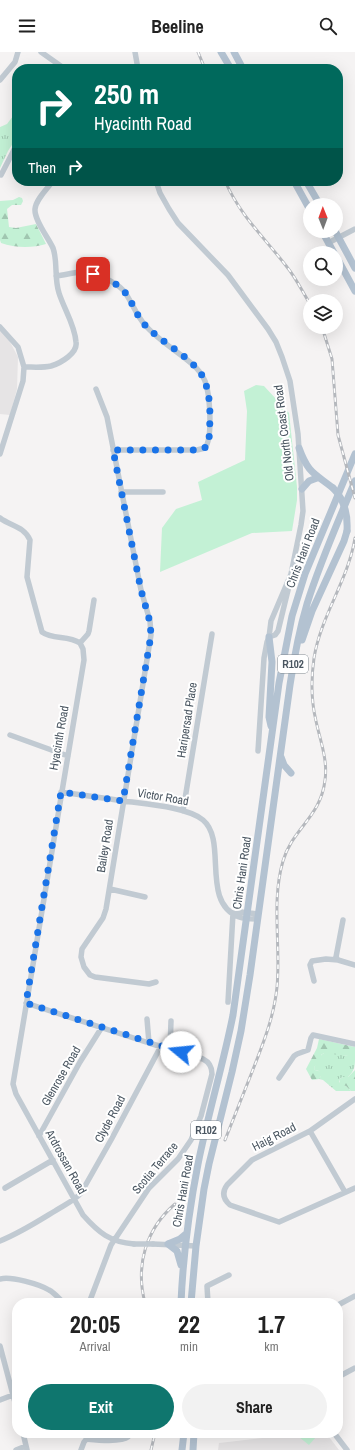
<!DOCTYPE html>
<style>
:root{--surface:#fff;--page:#f2f2f2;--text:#222;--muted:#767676;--accent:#0f766e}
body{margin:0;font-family:"Archivo Narrow",sans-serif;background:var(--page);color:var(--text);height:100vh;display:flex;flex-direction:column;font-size:15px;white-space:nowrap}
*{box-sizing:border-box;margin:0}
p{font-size:13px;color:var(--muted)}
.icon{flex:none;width:22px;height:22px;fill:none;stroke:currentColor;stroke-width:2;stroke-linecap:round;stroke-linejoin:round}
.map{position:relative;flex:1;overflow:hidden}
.side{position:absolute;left:12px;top:1246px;width:331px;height:140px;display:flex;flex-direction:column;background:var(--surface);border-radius:16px;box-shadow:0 4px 16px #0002}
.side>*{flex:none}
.guide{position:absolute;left:12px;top:12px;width:331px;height:122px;border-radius:16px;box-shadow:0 4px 16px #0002;background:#00695c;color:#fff;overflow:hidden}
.needle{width:26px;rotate:359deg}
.fabs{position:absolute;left:303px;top:146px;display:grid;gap:8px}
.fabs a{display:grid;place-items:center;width:40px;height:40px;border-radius:50%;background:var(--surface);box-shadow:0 4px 16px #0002;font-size:20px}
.pin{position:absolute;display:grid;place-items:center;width:34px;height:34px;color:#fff;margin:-17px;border-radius:8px;box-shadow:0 2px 6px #0006}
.me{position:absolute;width:44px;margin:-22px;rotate:287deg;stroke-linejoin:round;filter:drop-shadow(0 0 3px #0008)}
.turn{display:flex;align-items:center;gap:14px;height:84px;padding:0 16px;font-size:18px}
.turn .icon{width:52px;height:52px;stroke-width:2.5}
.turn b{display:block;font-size:28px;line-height:34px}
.then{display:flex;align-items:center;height:38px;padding:0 16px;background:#0003;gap:8px;font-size:15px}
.eta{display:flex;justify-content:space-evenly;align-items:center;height:68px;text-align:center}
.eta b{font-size:24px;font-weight:700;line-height:28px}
.action{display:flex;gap:8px;margin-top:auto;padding:8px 16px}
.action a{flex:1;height:46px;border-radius:24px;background:var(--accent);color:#fff;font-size:16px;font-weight:700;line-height:46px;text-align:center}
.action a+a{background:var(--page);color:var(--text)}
header{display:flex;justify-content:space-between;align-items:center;height:52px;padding:0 16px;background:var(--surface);font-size:18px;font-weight:700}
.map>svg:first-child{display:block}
.education{fill:#e6e4e5}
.grass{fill:url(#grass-tufts)}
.forest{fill:url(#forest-firs)}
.park{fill:#c3f1d5}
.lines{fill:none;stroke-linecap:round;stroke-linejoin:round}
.minor{stroke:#c1cad2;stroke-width:5.5}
.major{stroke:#b3c2d1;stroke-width:7}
.rail-casing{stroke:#b5b8bd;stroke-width:3}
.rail{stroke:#fff;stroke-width:1.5;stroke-dasharray:4.5;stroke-linecap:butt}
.minor-bridge{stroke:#c1cad2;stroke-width:5.5}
.major-bridge{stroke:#b3c2d1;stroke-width:7}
.route{stroke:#1a73e8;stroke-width:7;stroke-dasharray:0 12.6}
.labels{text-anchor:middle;stroke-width:4;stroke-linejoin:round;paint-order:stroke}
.shield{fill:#fff;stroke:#808990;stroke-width:1}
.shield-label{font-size:11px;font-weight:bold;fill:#4a5661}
.street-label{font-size:12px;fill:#4a5661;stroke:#fff}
</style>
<header><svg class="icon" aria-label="menu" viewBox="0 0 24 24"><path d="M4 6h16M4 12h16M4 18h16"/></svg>Beeline<svg class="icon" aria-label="search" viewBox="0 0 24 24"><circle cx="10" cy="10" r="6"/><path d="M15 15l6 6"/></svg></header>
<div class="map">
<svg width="355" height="1398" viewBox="0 0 355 1398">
<defs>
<pattern id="grass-tufts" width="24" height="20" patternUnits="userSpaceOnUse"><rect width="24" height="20" fill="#c3f1d5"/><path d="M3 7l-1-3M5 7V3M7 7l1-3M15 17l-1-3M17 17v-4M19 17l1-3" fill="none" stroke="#a0c6b0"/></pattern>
<pattern id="forest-firs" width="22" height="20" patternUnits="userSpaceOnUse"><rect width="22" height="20" fill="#c3f1d5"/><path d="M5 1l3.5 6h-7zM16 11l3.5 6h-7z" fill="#a0c6b0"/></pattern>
</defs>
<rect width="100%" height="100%" fill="#f5f3f3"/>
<path class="education" d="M0,278L9,288L18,305L17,337L10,363L0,362Z
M268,1381H326L339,1398H218L219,1391L262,1386Z"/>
<path class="grass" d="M13,64L17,67V85L8,99L0,116V75L7,72Z
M327,1000L348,1004H355C355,1014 355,1018 348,1025H343L339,1027V1030L346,1034L351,1039H336L323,1028L319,1027L321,1024L319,1019L315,1018L314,1016C317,1010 320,1001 327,1000Z"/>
<path class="forest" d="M19,145L22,146L23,149L21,153H12L7,157L9,175L16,176L36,172L46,192C33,196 15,196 1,191L0,188V149L13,148Z
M319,987L355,995V1004H348L324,1001L321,1003V1011L315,1014L314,1016L315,1018L322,1020L321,1024L319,1027L312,1028L306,1017L317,996Z
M355,1018V1039H351L346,1034L340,1032L339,1027L343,1025H348Z"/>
<path class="park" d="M256,333L264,334L289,361L297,435V448L292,479L252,481L160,520L162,476L176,457L202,448L198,430L245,408L247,359L244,339Z
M294,1381H310L316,1385L309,1393Z"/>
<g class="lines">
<path class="minor" d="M41,0L65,17
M135,0L138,17
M0,28L15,10L18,0
M1,123L17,92
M156,129L160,141L169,157L178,171L228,223L268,277L276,290L282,305L290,329L298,382L303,459L301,473L291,522L271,569L269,585L267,590L264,606L258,699
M328,191L355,177
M56,224C64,223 72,221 80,220C94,220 115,229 124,239C132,250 136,263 145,273C158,288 177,299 192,312C198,317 202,322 205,329C210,342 213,386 205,396L197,398H113
M0,275L18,295L24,315L23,329L0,402
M24,315C33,315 43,316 51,314C61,311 78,301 76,290C75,273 64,257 59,241C54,226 58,210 53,196C48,185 34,168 35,157C36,147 48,136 53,129
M96,337L107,365L141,538L150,569L151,583L106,857L103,866L82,897L81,905L84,915L90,923L95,925L149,932L156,930
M121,440H163
M0,466C10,474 24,474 30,488L27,525L42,580C53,588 68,583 80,591
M269,585L275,583L278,579L289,534
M80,591L83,597L84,608L13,1032L16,1042L83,1163C99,1181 110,1190 134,1192
M80,591L88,582L89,579L94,548
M10,683L68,704
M61,740C82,743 103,746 124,749C145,752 188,755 203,768C228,789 200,850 239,865C245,867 252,867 258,867
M183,759L212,582
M110,837L145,845
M235,862L241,860L258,862
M343,868L336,905L338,908L355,913
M314,929L310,913L312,909L326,907L338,908
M228,950L233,861
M26,951L149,991L203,1007C209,1010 212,1014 212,1022L201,1064L191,1088L178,1107L149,1136L111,1193L89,1251
M147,967L149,991
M170,997L171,969
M279,1026L294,1004L297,1002L308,998L311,986L313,983L355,992
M355,1047L310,1079L252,1108L227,1133C222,1140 223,1147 230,1153L279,1170L355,1136
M310,1079L345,1140
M39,1084L80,1010L102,975
M5,1136L53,1108
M0,1189C20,1181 37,1170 55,1159C64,1153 74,1149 81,1141L111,1088L161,994
M153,1192L196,1194
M0,1227C11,1224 39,1232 49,1238C55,1241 59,1247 64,1251
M208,1251L207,1234L229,1223
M338,1253L355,1244
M0,1294L17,1358
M338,1325L355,1316
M0,1348L13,1343
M23,1381L27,1398
M334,1381L347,1398
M86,1387C96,1388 121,1391 128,1385
M16,1398L26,1394
M81,1398L84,1390L92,1381"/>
<path class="major" d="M221,0L231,17
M234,0L243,17
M294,129L310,158
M306,129L320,153
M322,179L334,201
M335,179L355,216
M336,204L355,239
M299,396C308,421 314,421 333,436
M302,437L309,429L317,426
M269,585L272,610L269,665L271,674
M302,588L312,559L344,489L347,479
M281,705L284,713L291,721
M168,1192L177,1199L181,1213
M168,1192L180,1187L186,1182
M181,1251C183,1204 189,1158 198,1112C208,1062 223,1013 233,963L279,631L292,564L305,522L355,402
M191,1251L196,1194L204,1137L209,1112L232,1020L241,979L250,923L290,633C294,606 299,579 307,552C320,510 338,470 355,429
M182,1398L184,1381
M193,1398L194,1381"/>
<defs>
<path id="rail" d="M198,0L205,17
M225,129C241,165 264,185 287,215C296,226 302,239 310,252
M322,275L332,307L338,383L355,446
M225,1088C234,1065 243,1043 252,1020C263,992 274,965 277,935C281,893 271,850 283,809C292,777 321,765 325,728C328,708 320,688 316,669C311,648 311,627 314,606C321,563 348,529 355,486
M145,1251C135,1213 146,1177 175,1152
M151,1398L155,1381"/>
</defs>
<use href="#rail" class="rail-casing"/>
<use href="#rail" class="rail"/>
<path class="minor-bridge" d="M134,1192H153"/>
<path class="major-bridge" d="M333,436C345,448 348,462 347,479"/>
</g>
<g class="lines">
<path class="route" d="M93,222C102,226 113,229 121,236C132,246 135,263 146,274C161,290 193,306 203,325C212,344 210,368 209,388L207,394L202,398H113L141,538L150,570L151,583L123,749L61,740L26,951L181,1000"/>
</g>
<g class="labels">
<g class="shield">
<rect x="278" y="603" width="30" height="18" rx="3"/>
<rect x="191" y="1069" width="30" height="18" rx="3"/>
</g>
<g class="shield-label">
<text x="293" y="616">R102</text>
<text x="206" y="1082">R102</text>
</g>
<g class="street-label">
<text transform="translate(284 381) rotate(-97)" y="4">Old North Coast Road</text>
<text transform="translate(303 501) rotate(-69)" y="4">Chris Hani Road</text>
<text transform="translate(187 668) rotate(-81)" y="4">Haripersad Place</text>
<text transform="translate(59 686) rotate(-80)" y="4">Hyacinth Road</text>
<text transform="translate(163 745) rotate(10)" y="4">Victor Road</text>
<text transform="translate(105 794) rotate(-81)" y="4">Bailey Road</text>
<text transform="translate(242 821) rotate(-82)" y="4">Chris Hani Road</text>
<text transform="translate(61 1024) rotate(-60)" y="4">Glenrose Road</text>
<text transform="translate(110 1067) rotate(-62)" y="4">Clyde Road</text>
<text transform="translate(274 1085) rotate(-27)" y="4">Haig Road</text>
<text transform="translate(66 1110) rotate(61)" y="4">Ardrossan Road</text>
<text transform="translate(155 1116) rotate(-50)" y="4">Scotia Terrace</text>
<text transform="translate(183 1139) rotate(-80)" y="4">Chris Hani Road</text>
</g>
</g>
</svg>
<div class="fabs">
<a><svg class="needle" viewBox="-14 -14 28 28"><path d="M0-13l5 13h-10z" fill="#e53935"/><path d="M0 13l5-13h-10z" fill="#767676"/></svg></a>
<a><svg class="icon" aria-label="search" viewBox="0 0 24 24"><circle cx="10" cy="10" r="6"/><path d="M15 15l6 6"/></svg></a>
<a><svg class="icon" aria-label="layers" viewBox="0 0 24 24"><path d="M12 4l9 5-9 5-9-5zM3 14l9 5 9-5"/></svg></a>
</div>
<div class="pin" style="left:93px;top:222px;background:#d93025"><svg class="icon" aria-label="arrive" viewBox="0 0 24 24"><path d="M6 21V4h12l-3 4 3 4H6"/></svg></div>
<svg class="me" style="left:181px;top:1000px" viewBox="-20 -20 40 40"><circle r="19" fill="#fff"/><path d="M0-13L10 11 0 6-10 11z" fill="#1a73e8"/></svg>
<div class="guide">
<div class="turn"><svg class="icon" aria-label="right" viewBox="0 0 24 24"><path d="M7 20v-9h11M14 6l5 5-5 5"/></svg><div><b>250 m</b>Hyacinth Road</div></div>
<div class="then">Then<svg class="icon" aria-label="right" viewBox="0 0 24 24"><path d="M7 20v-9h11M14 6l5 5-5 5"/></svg></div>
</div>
<section class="side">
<div class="eta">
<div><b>20:05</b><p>Arrival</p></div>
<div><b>22</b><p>min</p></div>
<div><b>1.7</b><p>km</p></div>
</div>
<div class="action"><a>Exit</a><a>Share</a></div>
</section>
</div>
